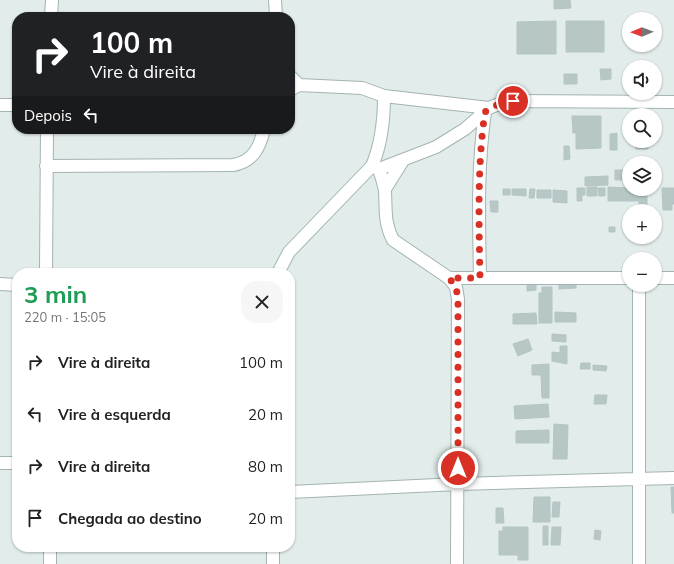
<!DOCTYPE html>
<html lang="pt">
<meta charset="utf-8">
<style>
:root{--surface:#fff;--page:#f6f6f6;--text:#222;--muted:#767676}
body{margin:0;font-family:Mulish,sans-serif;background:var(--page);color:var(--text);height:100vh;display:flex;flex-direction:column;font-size:15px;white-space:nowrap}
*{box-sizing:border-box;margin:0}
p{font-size:13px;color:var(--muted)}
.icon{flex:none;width:22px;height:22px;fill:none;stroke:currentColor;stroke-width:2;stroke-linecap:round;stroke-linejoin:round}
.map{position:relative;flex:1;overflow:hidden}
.side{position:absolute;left:12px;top:268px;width:283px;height:284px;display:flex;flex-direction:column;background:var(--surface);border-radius:16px;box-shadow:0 1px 3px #0004}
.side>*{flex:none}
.banner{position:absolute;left:12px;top:12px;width:283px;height:122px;border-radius:16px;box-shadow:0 1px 3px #0004;background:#202124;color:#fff;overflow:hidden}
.needle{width:26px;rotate:269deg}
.fabs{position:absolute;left:622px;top:12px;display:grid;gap:8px}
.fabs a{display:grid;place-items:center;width:40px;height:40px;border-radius:50%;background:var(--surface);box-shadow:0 1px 3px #0004;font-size:20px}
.pin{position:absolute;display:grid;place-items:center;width:34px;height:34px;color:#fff;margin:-17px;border:2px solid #fff;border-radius:50%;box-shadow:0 1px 4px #0007}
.me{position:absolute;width:44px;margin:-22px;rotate:0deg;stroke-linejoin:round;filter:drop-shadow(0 0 3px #0008)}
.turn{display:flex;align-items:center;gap:14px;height:84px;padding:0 12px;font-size:18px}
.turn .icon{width:52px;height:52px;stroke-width:2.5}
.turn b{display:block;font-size:28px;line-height:34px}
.then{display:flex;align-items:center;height:38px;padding:0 12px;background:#0003;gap:8px;font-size:15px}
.round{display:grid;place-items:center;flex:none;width:42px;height:42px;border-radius:16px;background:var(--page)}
.summary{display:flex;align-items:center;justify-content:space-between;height:68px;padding:0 12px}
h1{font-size:24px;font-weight:700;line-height:30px;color:#1e9e55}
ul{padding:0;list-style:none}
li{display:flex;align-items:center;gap:12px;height:52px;padding:0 12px}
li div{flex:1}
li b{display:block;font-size:15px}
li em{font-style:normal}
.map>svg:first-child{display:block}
.building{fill:#b6c7c5;stroke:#b3c5c4}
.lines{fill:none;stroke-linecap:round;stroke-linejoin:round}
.minor-casing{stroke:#a4b3b3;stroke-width:14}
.minor{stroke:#fff;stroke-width:12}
.route{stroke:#d93025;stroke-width:7;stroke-dasharray:0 12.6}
</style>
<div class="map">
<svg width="674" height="564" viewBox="0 0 674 564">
<rect width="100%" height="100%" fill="#e1eceb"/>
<path class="building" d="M554,0H570L571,8L554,9Z
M556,21V54H517V22Z
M566,21H604V52H566Z
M600,69H611V79L601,80Z
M564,74H577V84H564Z
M572,116H601V148L576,149V133H573Z
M617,133V150H610V134Z
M635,141H648V149H636Z
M564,146H569L570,159L564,160Z
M625,169H629V183H625Z
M615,170H623V180H615Z
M608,176V185L585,186V177Z
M587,187H597V196H587Z
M608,187L647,189V208H639V201H608Z
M577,188H585V195H582V201H577Z
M598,188H605V196H599Z
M662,188H674V204H672V210H663Z
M503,189H510V195H503Z
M512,189H526V196L512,195Z
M530,189H535L534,198H529Z
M537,190H551V198H537Z
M553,190L567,191V203L553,202Z
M490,201H498V212H491Z
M609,227H615V232H609Z
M576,282V288L559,289V283Z
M527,284H536V290L527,291Z
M542,287H552V323H539V293H542Z
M555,312L576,313V322H555Z
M536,313L537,324H513V314Z
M552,334L566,335V342L552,341Z
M528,339L532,350L518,356L513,344Z
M560,346H567V364L552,361V352L560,353Z
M581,363H590V369H580Z
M549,364V398H542L541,375H532V365Z
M593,365L607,366L606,371L593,370Z
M595,395H607L606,404H594Z
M548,404L549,417L515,419L514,406Z
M554,424L568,425L567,459H553Z
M549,430V443H516V431Z
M671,487H674V513H672Z
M534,497H550V522H533Z
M553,502H560L559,517H552Z
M496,508H503L504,523H496Z
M543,526H548V545H543Z
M503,527H528V560H518V555H499V531H503Z
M552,527H561L560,545H551Z
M595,530L601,531L600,540L594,539Z"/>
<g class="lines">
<defs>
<path id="minor" d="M275,0L276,17
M51,17L52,0
M290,76L299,85
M384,96L489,108
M0,105H17
M46,166L233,165C253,162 260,147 264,129
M373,167L379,169L436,147L465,129L489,108L499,104L513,101L674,102
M379,169C381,176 384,184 385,191C386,209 384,223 393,240L449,278L456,287L458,299L457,564
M385,189L402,162
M46,273L47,129
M278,273L289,252L372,166C381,145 384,119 384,96L362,88L299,85L290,90
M449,278H629
M480,278C479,223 477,167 485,112
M655,278H674
M0,284L17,285
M639,285V564
M0,463H17
M290,492L458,484L674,478
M50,547V564
M273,564V547"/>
</defs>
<use href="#minor" class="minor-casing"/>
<use href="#minor" class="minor"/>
</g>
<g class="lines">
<path class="route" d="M458,468V299L456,287L449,278H480C479,223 477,167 485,112L499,104L513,101"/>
</g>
</svg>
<div class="fabs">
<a><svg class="needle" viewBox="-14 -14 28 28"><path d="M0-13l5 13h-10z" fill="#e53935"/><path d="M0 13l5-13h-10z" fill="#767676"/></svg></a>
<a><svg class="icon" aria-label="sound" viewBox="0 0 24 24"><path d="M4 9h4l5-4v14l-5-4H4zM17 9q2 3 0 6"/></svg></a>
<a><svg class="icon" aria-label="search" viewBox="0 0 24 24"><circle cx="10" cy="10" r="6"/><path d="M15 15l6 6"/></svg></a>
<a><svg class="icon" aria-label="layers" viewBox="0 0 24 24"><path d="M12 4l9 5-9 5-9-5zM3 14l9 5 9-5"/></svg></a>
<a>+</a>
<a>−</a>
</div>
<div class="pin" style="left:513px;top:101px;background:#d93025"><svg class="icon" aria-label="arrive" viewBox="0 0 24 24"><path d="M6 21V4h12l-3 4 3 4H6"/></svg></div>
<svg class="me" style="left:458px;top:468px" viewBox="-20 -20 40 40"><circle r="17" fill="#d93025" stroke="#fff" stroke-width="3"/><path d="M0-11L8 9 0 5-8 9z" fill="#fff"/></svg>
<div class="banner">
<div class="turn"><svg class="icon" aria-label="right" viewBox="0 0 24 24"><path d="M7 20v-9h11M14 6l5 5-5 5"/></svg><div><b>100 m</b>Vire à direita</div></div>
<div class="then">Depois<svg class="icon" aria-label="left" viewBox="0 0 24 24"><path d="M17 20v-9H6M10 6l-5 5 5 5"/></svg></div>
</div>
<section class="side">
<div class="summary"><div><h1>3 min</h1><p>220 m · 15:05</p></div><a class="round"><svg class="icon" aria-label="close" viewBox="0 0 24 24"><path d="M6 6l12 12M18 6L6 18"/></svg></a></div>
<ul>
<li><svg class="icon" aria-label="right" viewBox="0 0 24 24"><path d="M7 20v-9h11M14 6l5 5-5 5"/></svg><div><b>Vire à direita</b></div><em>100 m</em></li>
<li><svg class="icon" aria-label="left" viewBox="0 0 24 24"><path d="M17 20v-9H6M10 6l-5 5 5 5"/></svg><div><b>Vire à esquerda</b></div><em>20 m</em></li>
<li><svg class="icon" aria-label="right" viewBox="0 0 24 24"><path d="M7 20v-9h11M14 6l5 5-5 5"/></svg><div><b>Vire à direita</b></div><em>80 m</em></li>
<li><svg class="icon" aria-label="arrive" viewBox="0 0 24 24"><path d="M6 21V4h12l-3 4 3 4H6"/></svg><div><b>Chegada ao destino</b></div><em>20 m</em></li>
</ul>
</section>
</div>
